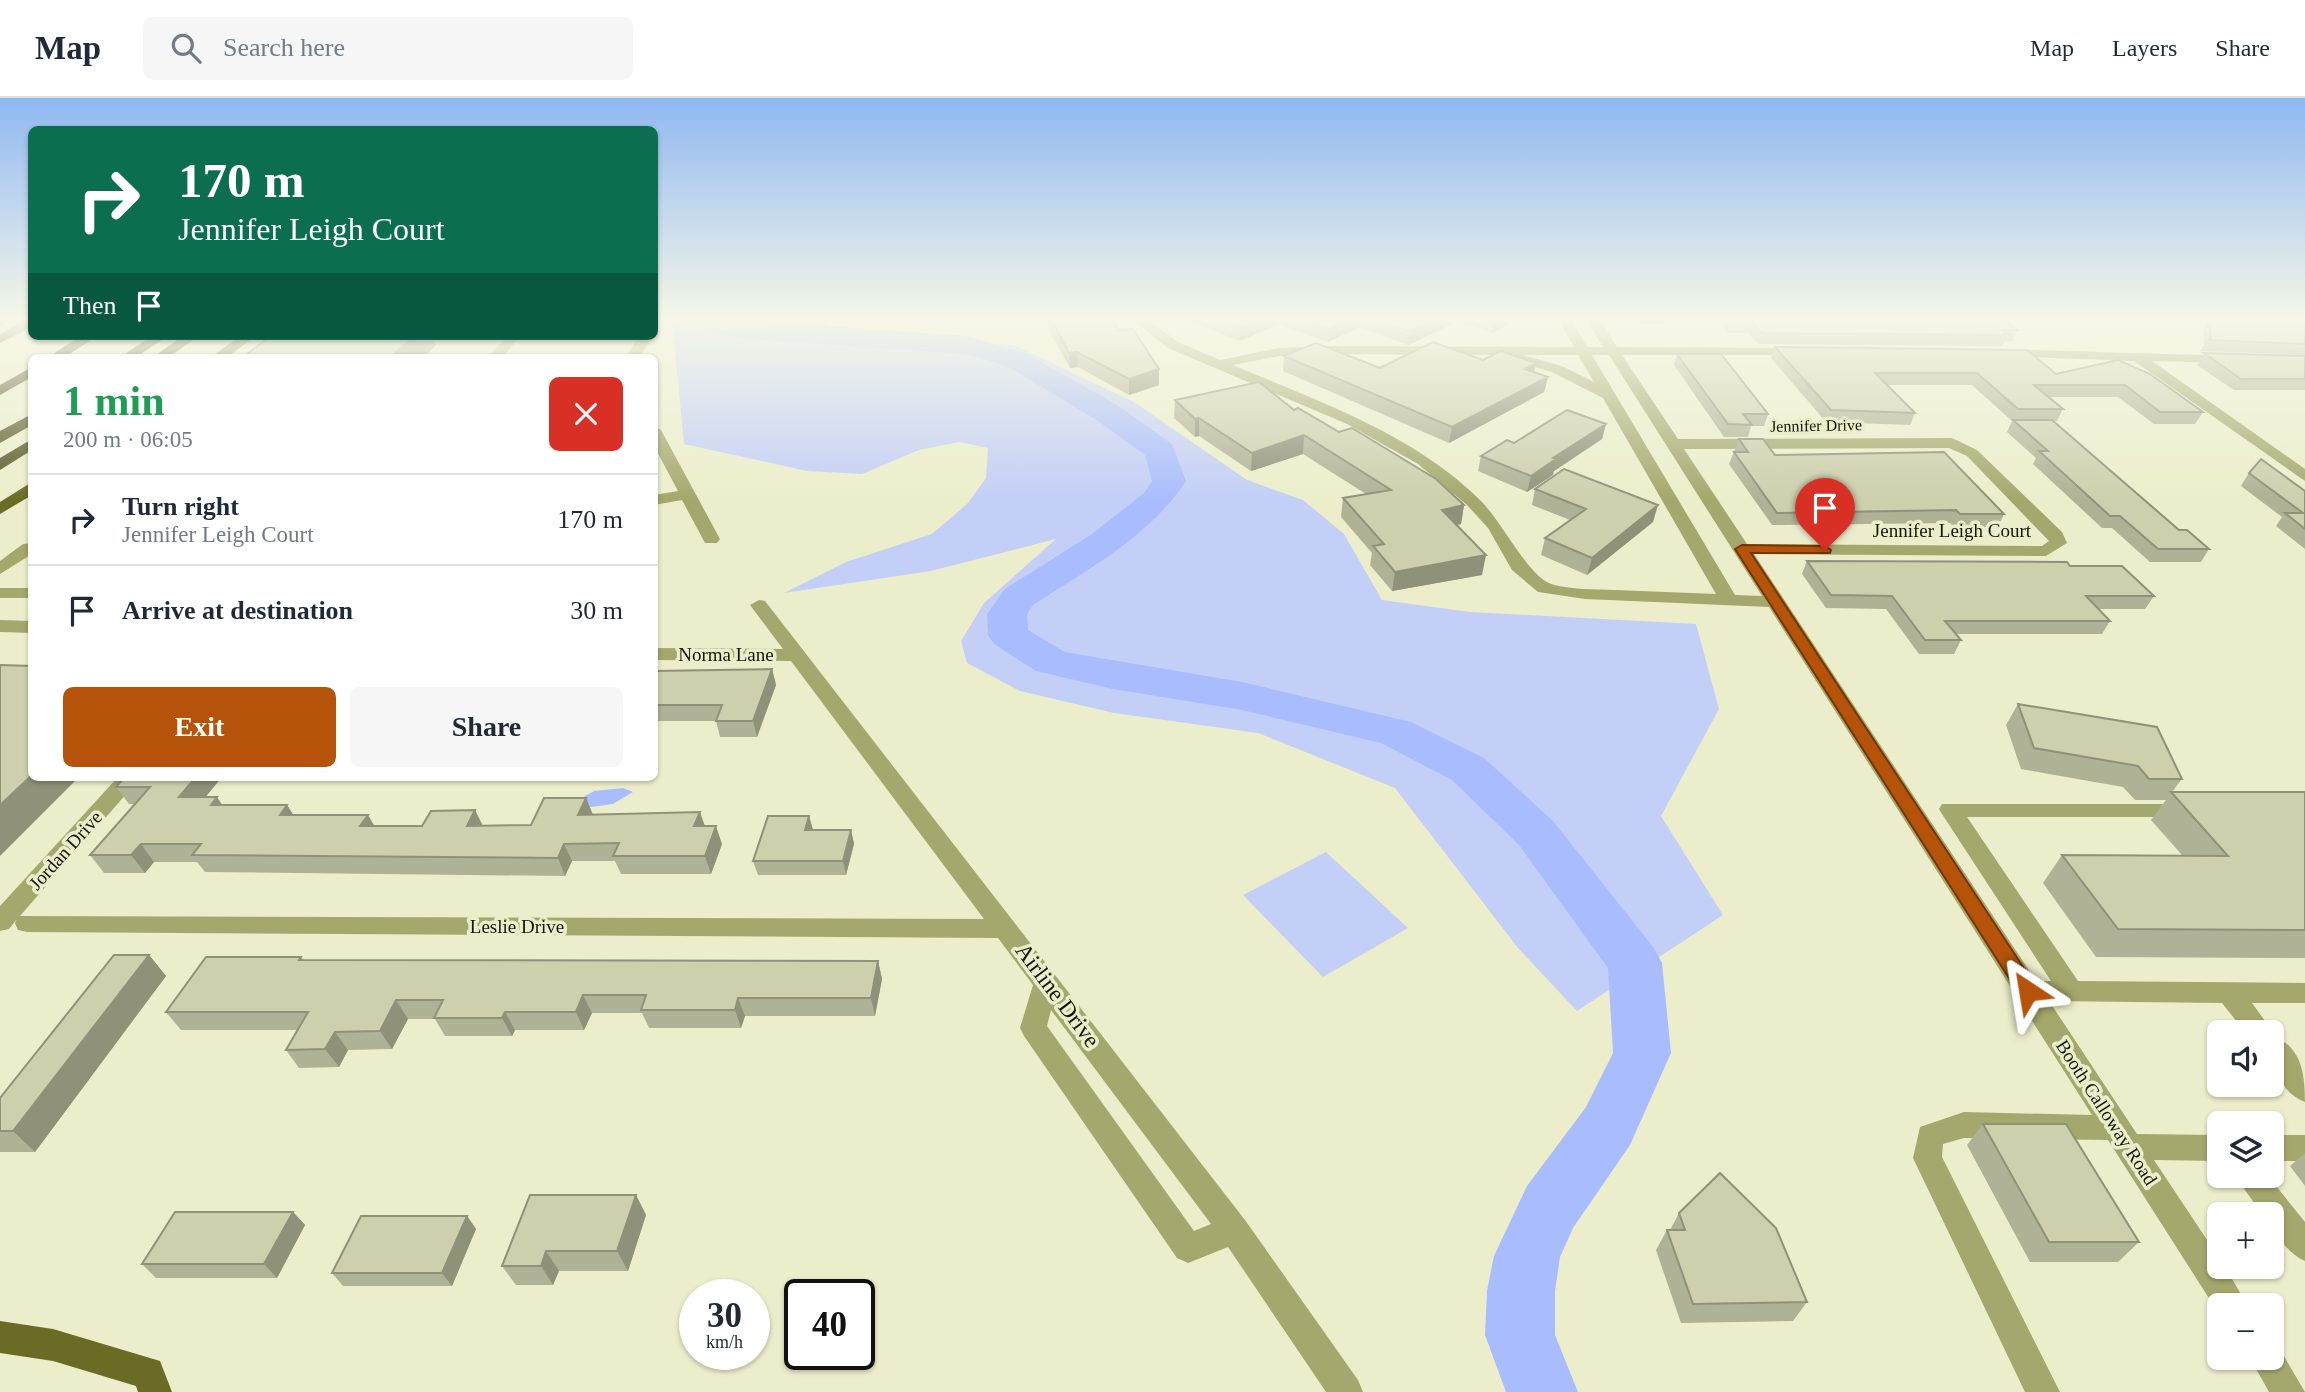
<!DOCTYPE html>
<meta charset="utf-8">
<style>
:root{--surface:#fff;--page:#f6f6f7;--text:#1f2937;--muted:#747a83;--line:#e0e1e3;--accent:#b45309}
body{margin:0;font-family:Georgia,serif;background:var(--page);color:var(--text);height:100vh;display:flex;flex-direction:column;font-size:26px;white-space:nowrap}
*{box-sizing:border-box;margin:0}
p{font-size:23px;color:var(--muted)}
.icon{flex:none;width:38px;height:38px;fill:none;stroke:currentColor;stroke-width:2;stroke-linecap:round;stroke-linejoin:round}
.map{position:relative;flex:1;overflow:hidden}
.side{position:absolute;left:28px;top:256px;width:630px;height:427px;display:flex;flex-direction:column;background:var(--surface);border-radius:10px;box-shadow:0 2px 5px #0004}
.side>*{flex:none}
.top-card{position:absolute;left:28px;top:28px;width:630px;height:214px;border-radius:10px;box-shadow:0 2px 5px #0004;background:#0b6e4f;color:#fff;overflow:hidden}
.buttons{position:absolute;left:2207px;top:922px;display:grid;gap:14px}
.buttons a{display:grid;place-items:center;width:77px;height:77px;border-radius:10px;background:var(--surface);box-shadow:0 2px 5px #0004;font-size:35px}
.speed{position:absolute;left:679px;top:1181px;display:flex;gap:14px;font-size:35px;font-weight:700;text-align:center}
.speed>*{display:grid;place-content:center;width:91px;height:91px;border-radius:50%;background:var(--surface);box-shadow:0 2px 5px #0004;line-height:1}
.speed small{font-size:18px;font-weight:400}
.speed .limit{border:4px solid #111;border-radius:10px;background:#fff;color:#111}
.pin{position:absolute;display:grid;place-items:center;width:60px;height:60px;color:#fff;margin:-72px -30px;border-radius:50% 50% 50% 0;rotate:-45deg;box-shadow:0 0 7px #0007}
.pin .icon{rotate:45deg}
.me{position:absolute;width:77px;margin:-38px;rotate:327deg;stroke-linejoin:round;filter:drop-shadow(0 0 5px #0008)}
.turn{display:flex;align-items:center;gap:24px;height:147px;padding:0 35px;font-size:32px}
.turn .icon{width:91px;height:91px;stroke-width:2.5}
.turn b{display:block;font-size:49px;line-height:60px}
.then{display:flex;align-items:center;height:66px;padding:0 35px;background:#0003;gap:14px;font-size:26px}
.round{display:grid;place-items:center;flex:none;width:74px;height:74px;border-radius:10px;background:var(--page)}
.headline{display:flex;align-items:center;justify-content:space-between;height:119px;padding:0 35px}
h1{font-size:42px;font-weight:700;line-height:52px;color:#1e9e55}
.cta{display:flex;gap:14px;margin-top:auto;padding:14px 35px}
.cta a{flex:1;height:80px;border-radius:10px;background:var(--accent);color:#fff;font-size:28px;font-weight:700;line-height:80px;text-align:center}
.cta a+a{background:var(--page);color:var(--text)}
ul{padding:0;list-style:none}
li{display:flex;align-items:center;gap:21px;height:91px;padding:0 35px;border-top:2px solid var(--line)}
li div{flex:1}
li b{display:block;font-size:26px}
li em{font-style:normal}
header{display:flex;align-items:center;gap:42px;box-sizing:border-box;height:98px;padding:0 35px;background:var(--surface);border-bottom:2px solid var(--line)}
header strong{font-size:33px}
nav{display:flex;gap:38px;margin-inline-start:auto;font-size:24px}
.search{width:490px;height:63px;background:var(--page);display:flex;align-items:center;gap:18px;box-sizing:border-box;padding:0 24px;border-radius:10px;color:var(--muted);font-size:26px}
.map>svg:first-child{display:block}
.green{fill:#c3cff7}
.water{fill:#a9bdfe}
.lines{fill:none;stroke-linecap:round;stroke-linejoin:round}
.river{fill:#a9bdfe;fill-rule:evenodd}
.minor{fill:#a5a86c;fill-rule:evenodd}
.major{fill:#6a6c26;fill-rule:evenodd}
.highway{fill:#555623;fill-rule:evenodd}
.wall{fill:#b0b295}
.shaded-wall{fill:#909179}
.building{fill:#cdcfad;stroke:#909179;stroke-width:2}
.route{fill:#b45309;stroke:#753606;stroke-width:2}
.labels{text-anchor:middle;stroke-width:7;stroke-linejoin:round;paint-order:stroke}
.far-street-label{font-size:16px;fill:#151609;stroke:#eceecb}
.street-label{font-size:19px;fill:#151609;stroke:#eceecb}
.near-street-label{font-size:23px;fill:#151609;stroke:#eceecb}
</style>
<header>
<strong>Map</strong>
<div class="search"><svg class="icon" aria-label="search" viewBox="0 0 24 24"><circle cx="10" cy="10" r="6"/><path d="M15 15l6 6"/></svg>Search here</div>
<nav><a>Map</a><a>Layers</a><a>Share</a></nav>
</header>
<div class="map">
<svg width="2305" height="1294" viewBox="0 0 2305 1294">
<rect width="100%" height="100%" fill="#eceecb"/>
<path class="green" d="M665,221H830L827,234L1014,247L1134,304L1247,382L1303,402L1344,436L1382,502L1470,514L1696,526L1719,611L1661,718L1723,817L1577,913L1518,850L1395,690L1258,635L1114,615L1020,593L967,565L961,543L984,505L1056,441L931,473L784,495L846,464L932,436L968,405L986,380L988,350L959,344L919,352L862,376L807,373L684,346L673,232Z
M1326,754L1408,830L1323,879L1243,797Z"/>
<path class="water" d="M623,690L633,694L613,706L584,710L578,702L594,693Z"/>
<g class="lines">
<path class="river" d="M682,221H730L966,238L1027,256L1117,307L1172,346L1186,383C1149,439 1088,471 1033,507L1027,516L1028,532L1065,554L1242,584L1411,624L1484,660L1553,723L1654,850L1662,865L1671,955L1630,1047L1573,1130L1560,1159L1555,1193V1237L1578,1294H1506L1485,1237L1487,1193L1494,1158L1527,1088L1586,1009L1613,955L1608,870L1519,747L1452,682L1381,645L1242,612L1113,591L1036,573L994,546L988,537L987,516L1005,491L1092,436L1144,395L1152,383L1145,357L1095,321L1007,268L964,256L738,240L686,227Z"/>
<path class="minor" d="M0,221H11L0,228Z
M1132,221H1147L1178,244L1220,262L1279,250L1327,248L1574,249L1558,221H1571L1587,249H1603L1586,221H1599L1617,249L1799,250L1806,254L1804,257H1622L1678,341L1952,340L1977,352L2062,434L2067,445L2046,458L1754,456L2036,883H2051L1942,716L1939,711L1942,706H2195L2198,711L2195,716L2187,719H1967L2078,883L2305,885V905H2252L2273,934L2272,938V934H2245L2222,905L2049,903L2137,1036L2219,1037V1063L2154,1062L2219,1160V1169H2225L2248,1208H2219V1216L2108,1042L1964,1040L1943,1046L1942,1059L2060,1294H2025L1913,1060L1920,1029L1964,1014L2092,1017L1769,509L1585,501L1538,494L1512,472L1488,430L1467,407L1418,366L1347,326L1168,250ZM1327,256L1510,257V262L1552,274L1603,300L1716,496C1683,495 1649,493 1615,492C1595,491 1571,492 1551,486C1528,478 1501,422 1480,402C1412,335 1319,304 1233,267L1279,258ZM1522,257H1578L1594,284L1562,268ZM1592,257H1609L1762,498L1735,497ZM1949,350L1967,358L2049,443L2042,448L1747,446L1684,351Z
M507,238H521L502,259H488Z
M639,238H653L640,259H626Z
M2003,251L2234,258L2236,261L2229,265L2152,263L2305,371V383L2134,263L1998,258L1996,255Z
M654,328L661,332L720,441L717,445H705L682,402L654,407V397L678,393L654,348Z
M32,445V456L0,476V463L23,446Z
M0,490H32V500H0Z
M759,502L765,503L1245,1122L1358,1282L1363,1294H1326L1228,1149L1188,1165L1177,1160L1024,938L1020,930L1033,887L998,840L27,834L18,832L15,825L17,821L9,831L0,833V808L118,679H141L20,818L984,821L791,563L654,562V550L783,551L750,507ZM1051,912L1211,1126L1194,1133L1047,928Z
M0,522L32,523V535L0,534Z
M2272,938C2302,948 2305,977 2305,1004C2278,994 2270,963 2272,938Z
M2272,1037H2305V1063H2272Z
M2235,1078H2268L2305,1124V1163C2288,1156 2272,1135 2272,1116H2262Z
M2272,1246L2278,1248L2305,1294H2269L2250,1260H2272Z"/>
<path class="major" d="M26,221H32V229L0,245V236Z
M240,238H256L227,259H211Z
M32,384V397L0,416V404Z
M0,1223L53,1231L160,1263L172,1294H138L136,1288L53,1263L0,1255Z"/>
<path class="highway" d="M81,238H97L65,259H48Z
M152,238H168L136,259H120Z
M183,238H199L169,259H153Z
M32,269V279L0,297V287Z
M32,316V327L0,345V333Z
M32,341V352L0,372V360Z"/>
</g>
<path class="wall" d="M1048,221H1112L1117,232L1159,271V287L1129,297L1078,269L1070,270L1048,231Z
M1184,221H1517L1493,235L1461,224L1462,222L1408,247L1360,229L1328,244L1278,226L1240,243Z
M1635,221H1669L1668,226H1638Z
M1717,221H2004L2017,232L2012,243H2005L2002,248L1758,246L1748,235H1728Z
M2209,221H2305V257L2200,253L2204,247L2203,232Z
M1775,249L2056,276L2118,262L2203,314L2195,326H2154L2118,299H2048L2063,311L2057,323H2053L2179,432L2209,451L2201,464H2150L2112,430H2102L2033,366L2036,360L2007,334L2012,323L1972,287H1886L1915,315L1910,327L1826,324L1771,260Z
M2204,255L2305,258V292H2234L2197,267Z
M1677,256L1768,316L1764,328H1751L1748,339H1724L1674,267Z
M1284,258L1380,270L1483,262L1534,274L1548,279L1544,294L1449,345L1283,273Z
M1175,302L1294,312L1464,407L1461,426L1457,427L1482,477L1392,493L1370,467L1372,455L1341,419L1343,400L1366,396L1303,356L1251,373L1199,338L1195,339L1174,320Z
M1606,326L1602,341L1554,373L1553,377L1527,394L1478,373L1481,358L1514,345Z
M1739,341L1775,357L2004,416L1998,429H1954L1950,425L1772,427L1729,366Z
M2249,375L2305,393V451L2276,428L2282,419L2241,388Z
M1535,391L1653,424L1587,477L1541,457L1545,440L1570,422L1532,407Z
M1807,463L2070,468L2154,498L2145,511H2099L2110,523L2102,536H1956L1961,542L1954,556H1919L1886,511L1826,510L1802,476Z
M772,571L776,587L757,639H720L716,623H654V573Z
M2018,606L2182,681L2172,694H2305V860L2096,859L2043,785L2062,757H2182L2151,722L2166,702H2135L2123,689L2021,671L2006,627Z
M125,679L205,699L222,707H287L293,717L374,728L531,727L586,700L593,717L705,728L722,746L711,776H621L615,763H572L565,778L205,774L197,764H154L145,775H104L90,757L135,706H129L116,689Z
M809,718L813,732H851L854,746L846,777H758L753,763Z
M149,857L166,878L35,1054H0V1000Z
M301,859L304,862L878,863L882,881L875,918H745L741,930H649L642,915H592L584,932H515L512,938H445L435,921H408L392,951L348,952L339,969L299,970L286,952L297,932H181L166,914Z
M1983,1026L2139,1144L2118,1164H2030L1967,1047Z
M2305,1055V1088L2290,1068Z
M636,1097L646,1117L628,1173H559L553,1187H516L502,1168Z
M293,1114L305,1127L277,1180H156L142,1166Z
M1679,1115L1807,1204L1793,1223L1681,1225L1656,1152L1667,1132H1670Z
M467,1118L476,1131L452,1188H343L332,1175Z"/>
<path class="shaded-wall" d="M1261,221H1279L1278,226L1240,243L1241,230Z
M1351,221H1361L1360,229L1328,244L1329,231Z
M1436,221H1462L1408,247L1409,233Z
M1495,221H1517L1493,235Z
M414,238H432L436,247L424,259H390Z
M1077,254L1078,269L1070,270L1069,255Z
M1536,265L1533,280L1525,271Z
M1159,271V287L1129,297V281Z
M1548,279L1544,294L1449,345L1452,329Z
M1199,320V338L1195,339V321Z
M1606,326L1602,341L1554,373L1553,377L1527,394L1531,378L1553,360Z
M1304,337L1303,356L1251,373L1252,355Z
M1464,407L1461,426L1439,431L1442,412Z
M1658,407L1653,424L1587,477L1592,460Z
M1486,457L1482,477L1392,493L1395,474Z
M772,571L776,587L757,639L753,623Z
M32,677V679H79L0,758V707Z
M196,679H222L191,717L179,699Z
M217,699L229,717L211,707Z
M586,700L593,717H578Z
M287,707L298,724L280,717Z
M475,712L484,730L467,728Z
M700,714L706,731L694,728Z
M368,717L378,734L360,728Z
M809,718L813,732H805Z
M716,728L722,746L711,776L705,758Z
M851,732L854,746L846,777L843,763Z
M141,746L154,764L145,775L131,757Z
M564,746L572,763L565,778L558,760Z
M149,857L166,878L35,1054L13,1033Z
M878,863L882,881L875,918L871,900Z
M583,897L592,915L584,932L576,914Z
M738,900L745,918L741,930L735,912Z
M396,902L408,921L392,951L380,933Z
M505,914L515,932L512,938L502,920Z
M335,934L348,952L339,969L325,951Z
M636,1097L646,1117L628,1173L617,1153Z
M293,1114L305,1127L277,1180L264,1166Z
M467,1118L476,1131L452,1188L442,1175Z
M546,1153L559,1173L553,1187L541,1168Z"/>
<path class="building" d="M1051,221H1112L1117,232L1133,231L1159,271L1129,281L1077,254L1069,255Z
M1218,221H1261L1241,230Z
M1301,221H1351L1329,231Z
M1375,221H1436L1409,233Z
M1729,221H2004L2017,232H2001L2008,237L1762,235L1752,224H1731Z
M2209,221H2305V246L2207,242L2211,241Z
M271,238H414L390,259H243Z
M1433,244L1483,262L1501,253L1536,265L1525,271L1548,279L1452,329L1284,258L1316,245L1380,270Z
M1775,249L2027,252L2056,276L2118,262L2150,276L2203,314H2160L2125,287H2034L2063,311H2018L1977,275H1875L1915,315L1831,312Z
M2204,255L2305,258V281H2241Z
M1677,256H1721L1768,316H1743L1752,327L1728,326Z
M1259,284L1294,312L1298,310L1339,334L1352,330L1436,381L1464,407L1442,412L1486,457L1395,474L1373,448L1384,446L1343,400L1391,392L1304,337L1252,355L1199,320L1195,321L1175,302Z
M1567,312L1606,326L1553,360L1556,361L1531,378L1481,358L1507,342L1514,345Z
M2013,322H2052L2179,432H2187L2209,451H2158L2120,418H2110L2039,353H2048Z
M1739,341H1763L1775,357L1944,354L2004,416H1960L1956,412L1777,415L1734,354H1748Z
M2261,361L2305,393V431L2285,415H2303L2249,375Z
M1564,371L1658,407L1592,460L1545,440L1586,411L1535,391Z
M1807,463L2067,464L2070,468H2122L2154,498H2086L2110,523H1945L1961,542H1925L1892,498L1831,497Z
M0,567L32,568V677L0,707Z
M772,571L753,623H716L722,607H654V573Z
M2018,606L2157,629L2182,681H2149L2138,668L2034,650Z
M125,679H196L179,699H217L211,707H287L280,717H368L360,728H422L431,713L475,712L467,728L531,727L544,700H586L578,717L700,714L694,728H716L705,758H613L619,745L564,746L558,760L192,757L201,746H141L131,757H90L150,689H116Z
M2171,694H2305V832L2118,831L2062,757L2228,758Z
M768,718H809L805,732H851L843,763H753Z
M114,857H149L13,1033H0V1000Z
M206,859H301L299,862L878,863L871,900H738L735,912H641L646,897H583L576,914H505L502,920H434L443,902H396L380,933L335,934L325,951L286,952L308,914H166Z
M1983,1026H2066L2139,1144H2049Z
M1720,1075L1776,1130L1807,1204L1693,1206L1667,1132H1685L1679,1115Z
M530,1097H636L617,1153H546L541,1168H502Z
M175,1114H293L264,1166H142Z
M361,1118H467L442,1175H332Z"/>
<linearGradient id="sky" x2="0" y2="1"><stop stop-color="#8fb8f1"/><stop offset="0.55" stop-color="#f6f7e8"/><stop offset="1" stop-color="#f6f7e8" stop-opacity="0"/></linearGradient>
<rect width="2305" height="402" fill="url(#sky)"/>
<path class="route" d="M1825,448L1831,452L1830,455H1751L2035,887L2038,893L2035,899H2021L1735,451L1742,447Z"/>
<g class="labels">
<g class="far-street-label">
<text transform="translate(1816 327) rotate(-1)" y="6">Jennifer Drive</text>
</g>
<g class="street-label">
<text x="1952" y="439">Jennifer Leigh Court</text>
<text x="726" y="563">Norma Lane</text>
<text transform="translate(65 752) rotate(-48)" y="7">Jordan Drive</text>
<text x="517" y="835">Leslie Drive</text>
<text transform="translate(2107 1014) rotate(57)" y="7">Booth Calloway Road</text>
</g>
<g class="near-street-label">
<text transform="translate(1058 897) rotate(53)" y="8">Airline Drive</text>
</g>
</g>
</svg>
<div class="buttons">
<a><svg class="icon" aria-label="sound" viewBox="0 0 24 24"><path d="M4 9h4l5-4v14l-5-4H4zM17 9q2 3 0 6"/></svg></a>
<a><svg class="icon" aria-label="layers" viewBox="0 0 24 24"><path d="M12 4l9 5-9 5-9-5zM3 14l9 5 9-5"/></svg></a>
<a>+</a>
<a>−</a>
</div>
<div class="speed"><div>30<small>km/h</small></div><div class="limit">40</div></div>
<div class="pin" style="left:1825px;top:452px;background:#d93025"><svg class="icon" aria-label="arrive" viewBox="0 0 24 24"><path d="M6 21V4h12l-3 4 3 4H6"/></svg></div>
<svg class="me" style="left:2028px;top:893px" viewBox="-20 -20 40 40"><path d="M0-17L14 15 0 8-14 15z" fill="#b45309" stroke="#fff" stroke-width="4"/></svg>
<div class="top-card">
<div class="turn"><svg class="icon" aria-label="right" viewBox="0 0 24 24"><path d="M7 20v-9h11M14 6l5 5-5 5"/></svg><div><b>170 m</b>Jennifer Leigh Court</div></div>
<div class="then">Then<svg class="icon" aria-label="arrive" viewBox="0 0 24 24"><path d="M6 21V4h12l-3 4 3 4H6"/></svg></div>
</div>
<section class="side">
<div class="headline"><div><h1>1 min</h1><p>200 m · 06:05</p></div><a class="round" style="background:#d93025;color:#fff"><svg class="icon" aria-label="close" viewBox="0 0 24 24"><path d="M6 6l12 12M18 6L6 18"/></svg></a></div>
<ul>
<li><svg class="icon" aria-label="right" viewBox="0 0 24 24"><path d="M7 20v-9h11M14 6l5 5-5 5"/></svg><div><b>Turn right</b><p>Jennifer Leigh Court</p></div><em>170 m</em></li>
<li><svg class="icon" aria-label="arrive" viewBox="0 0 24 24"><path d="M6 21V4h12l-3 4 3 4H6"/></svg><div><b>Arrive at destination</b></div><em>30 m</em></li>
</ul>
<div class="cta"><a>Exit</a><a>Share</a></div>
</section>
</div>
